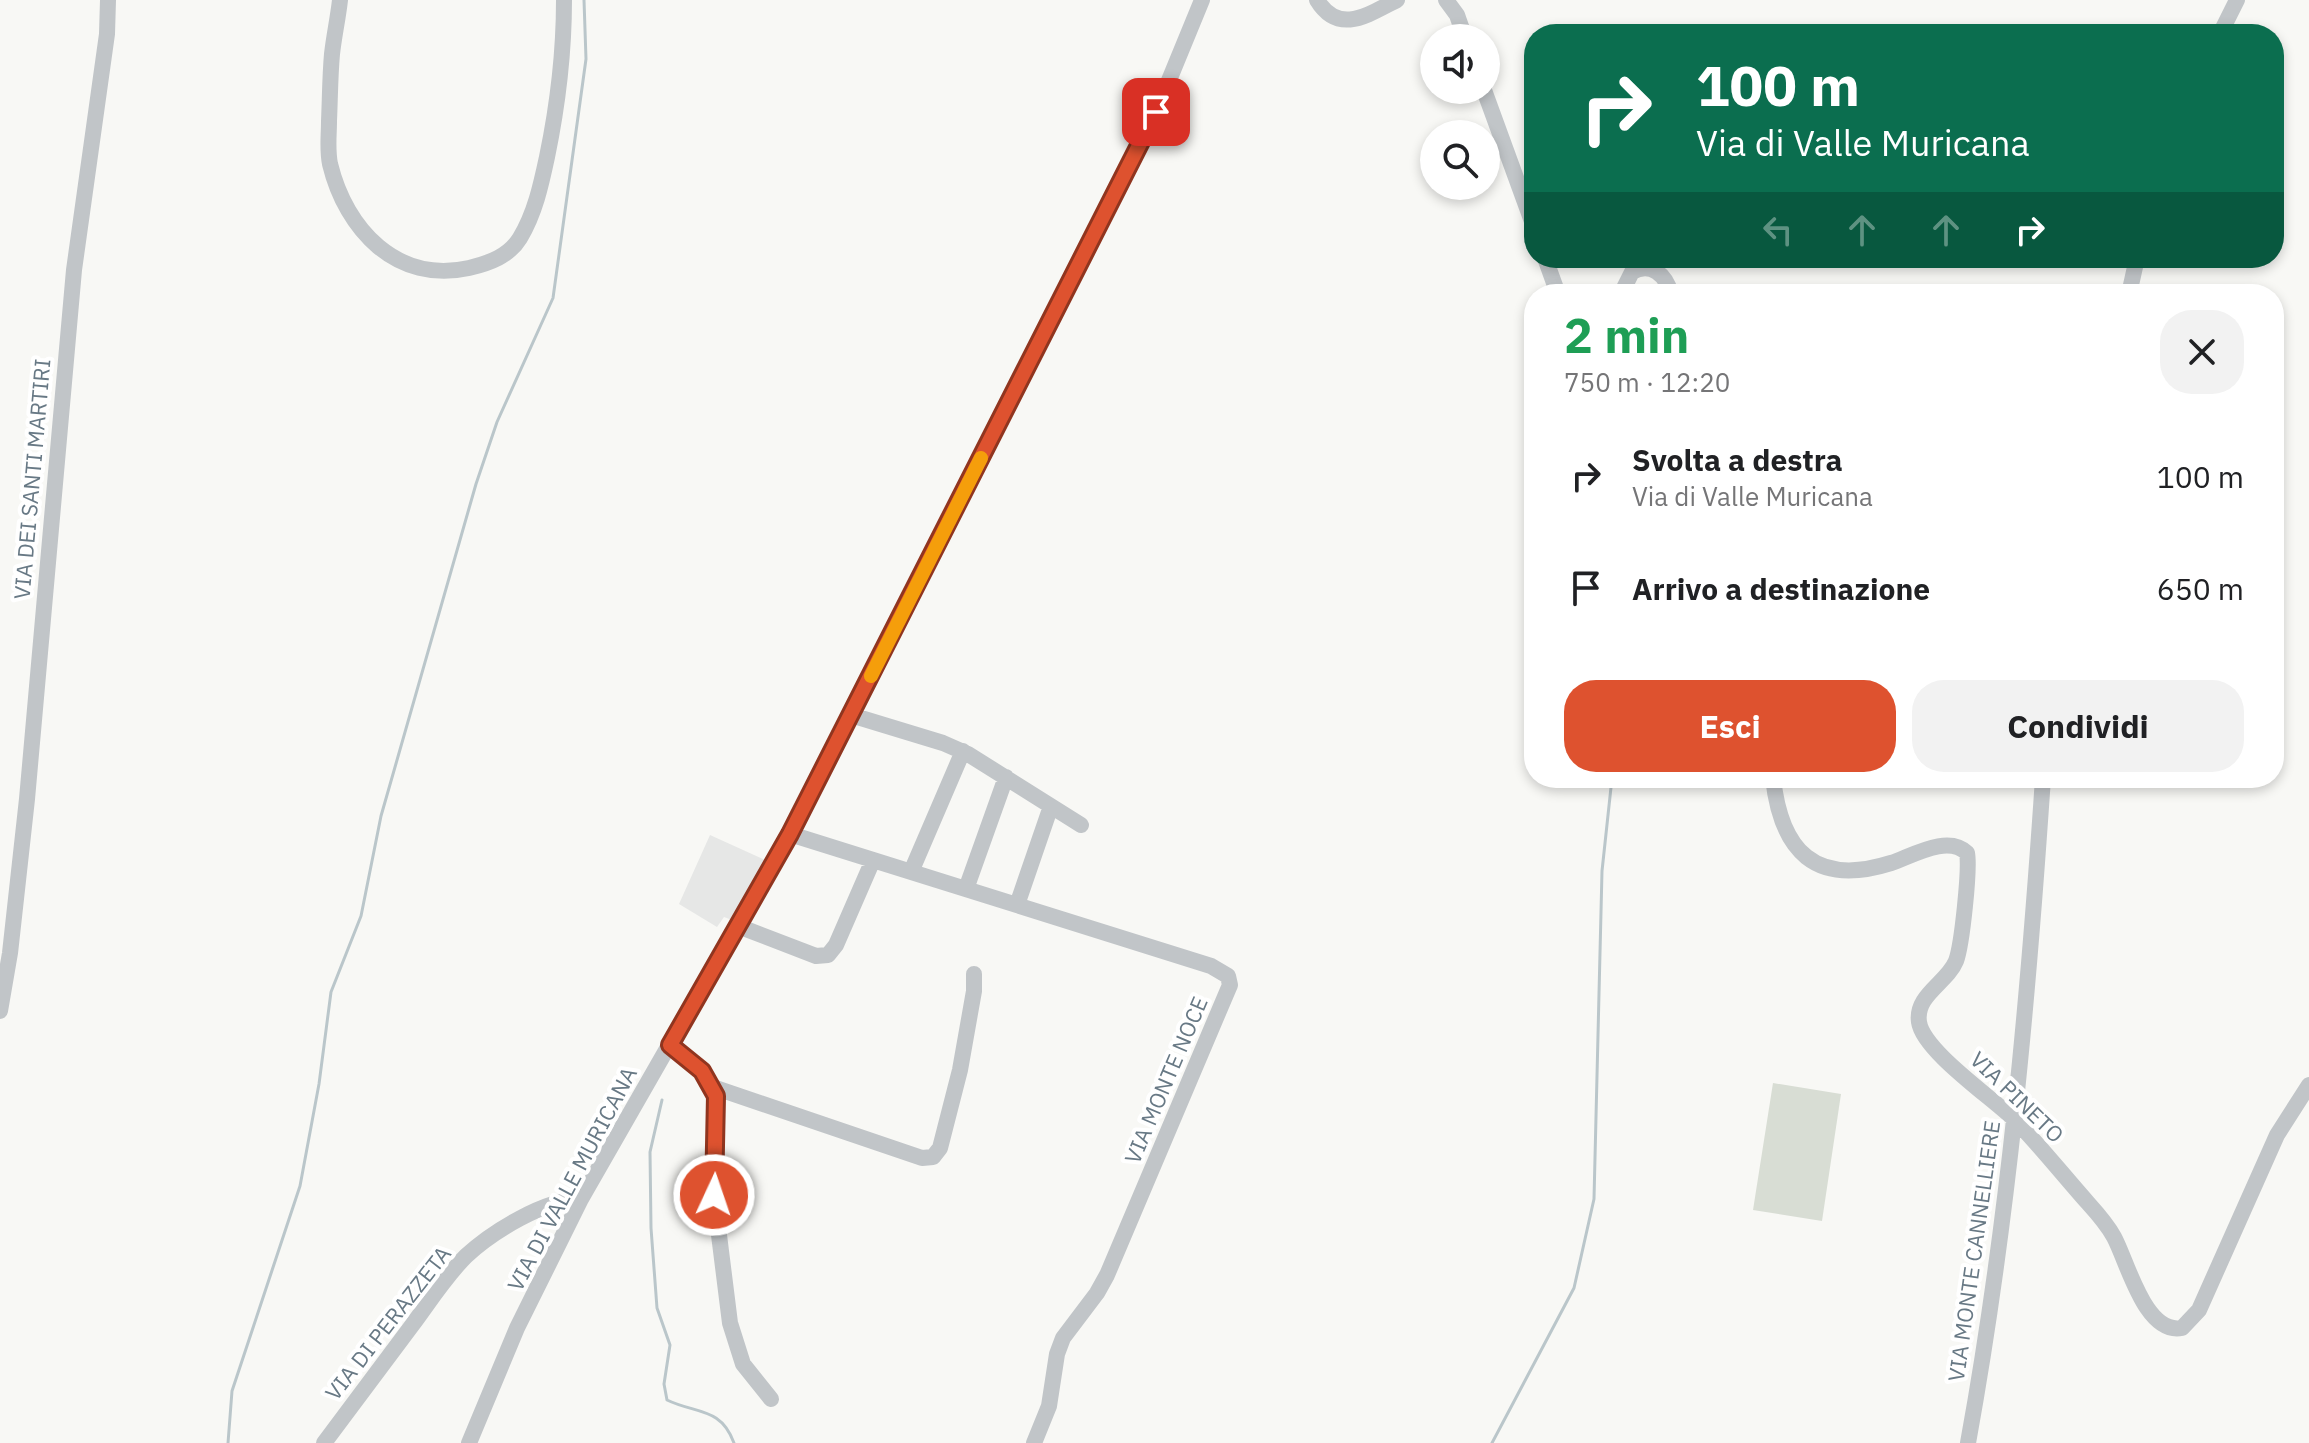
<!DOCTYPE html>
<html lang="it">
<meta charset="utf-8">
<style>
:root{--surface:#fff;--page:#f2f2f2;--text:#202124;--muted:#757577;--accent:#de522f}
body{margin:0;font-family:"IBM Plex Sans",sans-serif;background:var(--page);color:var(--text);height:100vh;display:flex;flex-direction:column;font-size:30px;white-space:nowrap}
*{box-sizing:border-box;margin:0}
p{font-size:26px;color:var(--muted)}
.icon{flex:none;width:44px;height:44px;fill:none;stroke:currentColor;stroke-width:2;stroke-linecap:round;stroke-linejoin:round}
.map{position:relative;flex:1;overflow:hidden}
.details{position:absolute;left:1524px;top:284px;width:760px;height:504px;display:flex;flex-direction:column;background:var(--surface);border-radius:32px;box-shadow:0 4px 12px #0003}
.details>*{flex:none}
.top-card{position:absolute;left:1524px;top:24px;width:760px;height:244px;border-radius:32px;box-shadow:0 4px 12px #0003;background:#0b6e4f;color:#fff;overflow:hidden}
.buttons{position:absolute;left:1420px;top:24px;display:grid;gap:16px}
.buttons a{display:grid;place-items:center;width:80px;height:80px;border-radius:50%;background:var(--surface);box-shadow:0 4px 12px #0003;font-size:40px}
.pin{position:absolute;display:grid;place-items:center;width:68px;height:68px;color:#fff;margin:-34px;border-radius:16px;box-shadow:0 4px 12px #0006}
.me{position:absolute;width:88px;margin:-44px;rotate:3deg;stroke-linejoin:round;filter:drop-shadow(0 0 6px #0008)}
.turn{display:flex;align-items:center;gap:28px;height:168px;padding:0 40px;font-size:36px}
.turn .icon{width:104px;height:104px;stroke-width:2.5}
.turn b{display:block;font-size:56px;line-height:68px}
.lanes{display:flex;align-items:center;height:76px;padding:0 40px;background:#0003;justify-content:center;gap:40px;direction:ltr}
.lanes .off{opacity:.35}
.round{display:grid;place-items:center;flex:none;width:84px;height:84px;border-radius:32px;background:var(--page)}
.summary{display:flex;align-items:center;justify-content:space-between;height:136px;padding:0 40px}
h1{font-size:48px;font-weight:700;line-height:60px;color:#1e9e55}
.primary-button{display:flex;gap:16px;margin-top:auto;padding:16px 40px}
.primary-button a{flex:1;height:92px;border-radius:32px;background:var(--accent);color:#fff;font-size:32px;font-weight:700;line-height:92px;text-align:center}
.primary-button a+a{background:var(--page);color:var(--text)}
ul{padding:0;list-style:none}
li{display:flex;align-items:center;gap:24px;height:112px;padding:0 40px}
li div{flex:1}
li b{display:block;font-size:30px}
li em{font-style:normal}
.map>svg:first-child{display:block}
.built{fill:#e6e7e6}
.green{fill:#d8ddd4}
.lines{fill:none;stroke-linecap:round;stroke-linejoin:round}
.stream{stroke:#bac6ca;stroke-width:3}
.minor{stroke:#c1c5c8;stroke-width:16}
.route-casing{stroke:#90351f;stroke-width:20}
.route{stroke:#de522f;stroke-width:14}
.slow{stroke:#f59e0b;stroke-width:14}
.labels{text-anchor:middle;stroke-width:8;stroke-linejoin:round;paint-order:stroke}
.street-label{font-size:22px;fill:#687985;stroke:#fff}
</style>
<div class="map">
<svg width="2309" height="1443" viewBox="0 0 2309 1443">
<rect width="100%" height="100%" fill="#f8f8f5"/>
<path class="built" d="M710,835L765,860L732,920L724,917L717,927L679,904Z"/>
<path class="green" d="M1773,1083L1841,1094L1822,1221L1753,1210Z"/>
<g class="lines">
<path class="stream" d="M662,1100L650,1152L651,1228L657,1308L670,1345L664,1384L667,1400C696,1414 721,1407 734,1443
M228,1443L232,1391L300,1186L319,1084L331,992L361,916L381,816L476,484L497,422L553,298L586,59L584,0
M1492,1443L1574,1288L1594,1199L1602,871L1612,778"/>
<path class="minor" d="M340,0C338,18 334,36 332,54C330,76 330,99 329,121C329,136 327,149 330,164C346,230 397,284 469,268C490,263 509,256 520,238C535,213 541,185 547,157C558,104 564,54 564,0
M1317,0C1339,36 1369,14 1397,0
M1446,0L1457,15L1465,38
M2220,34L2237,0
M1484,90L1534,227
M1545,258L1558,294
M1621,294L1632,272C1651,261 1666,275 1671,294
M2129,294L2137,258
M851,715L943,743L968,754L1081,825
M1773,778C1781,851 1815,887 1891,863C1912,856 1948,834 1967,853C1970,869 1962,945 1956,961C1947,983 1915,995 1919,1022C1923,1051 1994,1099 2016,1121C2041,1147 2064,1176 2088,1203C2098,1214 2107,1224 2114,1237C2128,1263 2145,1335 2182,1328L2199,1310L2277,1135L2309,1085
M790,834L1211,966L1228,976L1230,985L1227,992L1107,1275L1097,1293L1063,1338L1057,1354L1049,1406L1034,1443
M911,872L963,751
M966,889L1006,777
M1017,905L1051,806
M738,926L816,956L828,955L836,945L873,860
M0,1011L10,953L27,799L74,270L107,34L108,0
M670,1045L702,1071L716,1096L714,1195L730,1323L743,1364L771,1399
M713,1087L922,1158L933,1157L940,1148L960,1070L974,991V974
M324,1443C354,1403 383,1364 413,1324C430,1301 446,1276 466,1256C492,1232 545,1199 581,1199
M469,1443L517,1328L581,1199L790,834L851,715L1156,112L1202,0
M1968,1443C2008,1223 2028,1001 2043,778"/>
</g>
<g class="lines">
<defs>
<path id="route" d="M714,1195L716,1096L702,1071L670,1045L790,834L1156,112"/>
</defs>
<use href="#route" class="route-casing"/>
<use href="#route" class="route"/>
<path class="slow" d="M871,676L981,458"/>
</g>
<g class="labels">
<g class="street-label">
<text transform="translate(32 479) rotate(-85)" y="8">VIA DEI SANTI MARTIRI</text>
<text transform="translate(1166 1080) rotate(-67)" y="8">VIA MONTE NOCE</text>
<text transform="translate(2017 1097) rotate(44)" y="8">VIA PINETO</text>
<text transform="translate(572 1179) rotate(-62)" y="8">VIA DI VALLE MURICANA</text>
<text transform="translate(1974 1251) rotate(-82)" y="8">VIA MONTE CANNELLIERE</text>
<text transform="translate(388 1323) rotate(-52)" y="8">VIA DI PERAZZETA</text>
</g>
</g>
</svg>
<div class="buttons">
<a><svg class="icon" aria-label="sound" viewBox="0 0 24 24"><path d="M4 9h4l5-4v14l-5-4H4zM17 9q2 3 0 6"/></svg></a>
<a><svg class="icon" aria-label="search" viewBox="0 0 24 24"><circle cx="10" cy="10" r="6"/><path d="M15 15l6 6"/></svg></a>
</div>
<div class="pin" style="left:1156px;top:112px;background:#d93025"><svg class="icon" aria-label="arrive" viewBox="0 0 24 24"><path d="M6 21V4h12l-3 4 3 4H6"/></svg></div>
<svg class="me" style="left:714px;top:1195px" viewBox="-20 -20 40 40"><circle r="17" fill="#de522f" stroke="#fff" stroke-width="3"/><path d="M0-11L8 9 0 5-8 9z" fill="#fff"/></svg>
<div class="top-card">
<div class="turn"><svg class="icon" aria-label="right" viewBox="0 0 24 24"><path d="M7 20v-9h11M14 6l5 5-5 5"/></svg><div><b>100 m</b>Via di Valle Muricana</div></div>
<div class="lanes"><svg class="icon off" aria-label="left" viewBox="0 0 24 24"><path d="M17 20v-9H6M10 6l-5 5 5 5"/></svg><svg class="icon off" aria-label="ahead" viewBox="0 0 24 24"><path d="M12 20V5M6 11l6-6 6 6"/></svg><svg class="icon off" aria-label="ahead" viewBox="0 0 24 24"><path d="M12 20V5M6 11l6-6 6 6"/></svg><svg class="icon" aria-label="right" viewBox="0 0 24 24"><path d="M7 20v-9h11M14 6l5 5-5 5"/></svg></div>
</div>
<section class="details">
<div class="summary"><div><h1>2 min</h1><p>750 m · 12:20</p></div><a class="round"><svg class="icon" aria-label="close" viewBox="0 0 24 24"><path d="M6 6l12 12M18 6L6 18"/></svg></a></div>
<ul>
<li><svg class="icon" aria-label="right" viewBox="0 0 24 24"><path d="M7 20v-9h11M14 6l5 5-5 5"/></svg><div><b>Svolta a destra</b><p>Via di Valle Muricana</p></div><em>100 m</em></li>
<li><svg class="icon" aria-label="arrive" viewBox="0 0 24 24"><path d="M6 21V4h12l-3 4 3 4H6"/></svg><div><b>Arrivo a destinazione</b></div><em>650 m</em></li>
</ul>
<div class="primary-button"><a>Esci</a><a>Condividi</a></div>
</section>
</div>
